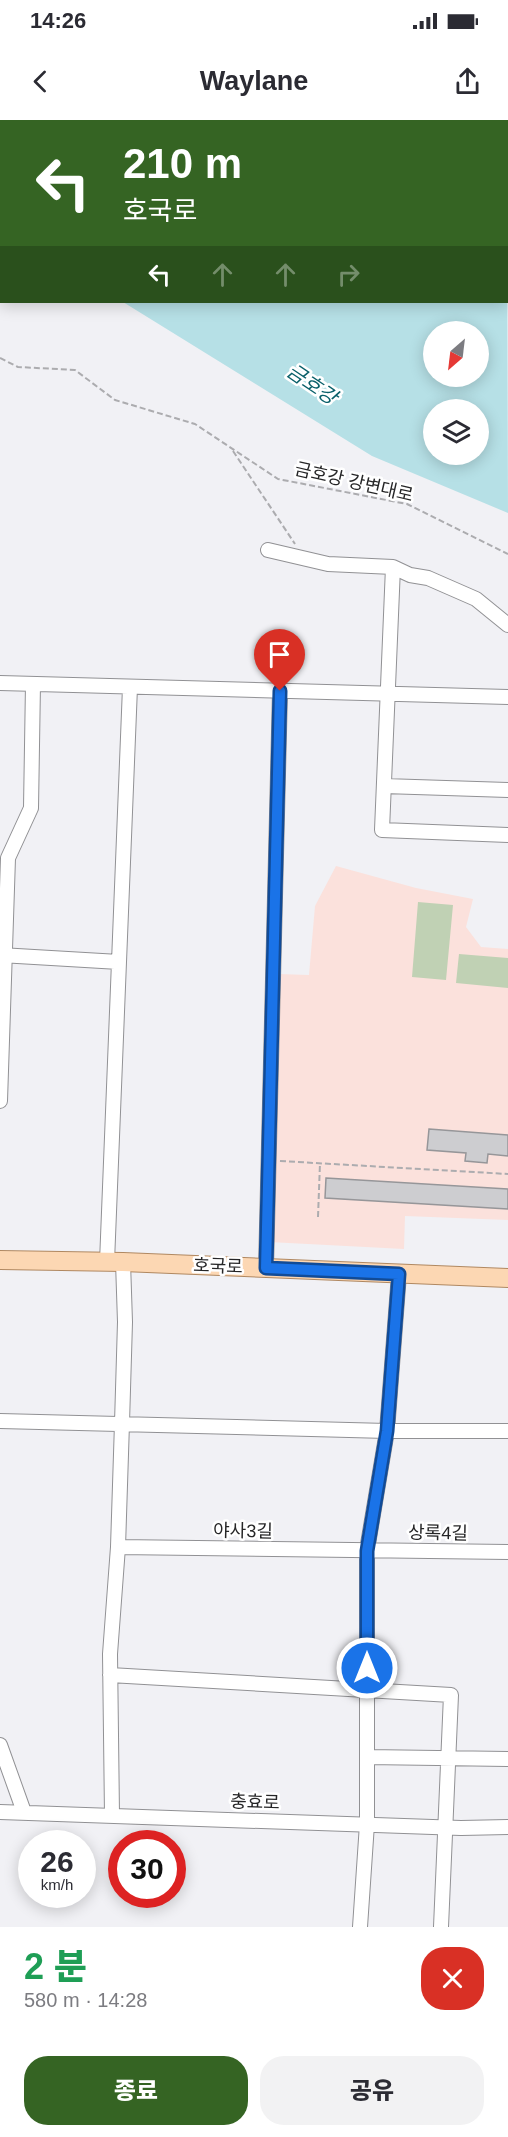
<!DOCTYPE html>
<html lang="ko">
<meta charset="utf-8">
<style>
:root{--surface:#fff;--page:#f2f2f3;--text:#2b2b33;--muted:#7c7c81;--accent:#356423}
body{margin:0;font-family:Helvetica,"Noto Sans KR",sans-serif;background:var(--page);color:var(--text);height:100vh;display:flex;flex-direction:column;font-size:22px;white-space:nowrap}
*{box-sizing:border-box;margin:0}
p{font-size:20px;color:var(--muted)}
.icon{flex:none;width:33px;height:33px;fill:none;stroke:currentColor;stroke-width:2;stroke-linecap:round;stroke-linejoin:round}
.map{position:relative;height:1807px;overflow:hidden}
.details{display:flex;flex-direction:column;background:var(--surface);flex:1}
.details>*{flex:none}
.top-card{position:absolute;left:0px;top:0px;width:508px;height:183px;box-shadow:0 3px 15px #0003;background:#356423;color:#fff;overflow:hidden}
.needle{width:39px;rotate:208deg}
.tools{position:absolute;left:423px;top:201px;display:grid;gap:12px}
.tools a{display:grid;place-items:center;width:66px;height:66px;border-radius:50%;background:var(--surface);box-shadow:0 3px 15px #0003;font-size:30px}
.speed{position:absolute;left:18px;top:1710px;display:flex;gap:12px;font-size:30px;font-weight:700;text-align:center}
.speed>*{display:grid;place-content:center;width:78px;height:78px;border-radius:50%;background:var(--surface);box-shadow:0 3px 15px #0003;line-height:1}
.speed small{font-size:15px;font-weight:400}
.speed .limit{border:9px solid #d22;background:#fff;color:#111}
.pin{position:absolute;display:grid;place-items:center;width:51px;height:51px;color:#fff;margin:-62px -26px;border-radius:50% 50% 50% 0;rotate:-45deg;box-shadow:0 0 6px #0007}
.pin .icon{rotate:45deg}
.me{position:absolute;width:66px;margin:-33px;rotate:0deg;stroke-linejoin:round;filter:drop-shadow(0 0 4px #0008)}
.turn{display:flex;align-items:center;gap:21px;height:126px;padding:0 24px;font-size:27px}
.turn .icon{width:78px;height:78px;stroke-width:2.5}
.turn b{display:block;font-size:42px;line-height:51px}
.lanes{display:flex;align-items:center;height:57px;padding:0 24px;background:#0003;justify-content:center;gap:30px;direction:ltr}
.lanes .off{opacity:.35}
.round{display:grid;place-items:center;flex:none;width:63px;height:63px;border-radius:24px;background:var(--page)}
.summary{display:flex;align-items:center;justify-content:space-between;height:102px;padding:0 24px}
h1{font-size:36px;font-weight:800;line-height:45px;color:#1e9e55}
.primary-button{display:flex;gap:12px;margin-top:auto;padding:12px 24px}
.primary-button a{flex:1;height:69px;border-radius:24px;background:var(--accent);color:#fff;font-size:24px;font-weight:800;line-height:69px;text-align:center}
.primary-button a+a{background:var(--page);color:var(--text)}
.status{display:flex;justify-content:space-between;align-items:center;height:42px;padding:0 30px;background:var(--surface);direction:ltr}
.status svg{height:16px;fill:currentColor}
header{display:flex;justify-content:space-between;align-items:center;height:78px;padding:0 24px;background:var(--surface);font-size:27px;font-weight:800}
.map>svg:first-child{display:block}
.education{fill:#fbe1dc}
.green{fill:#c0d1b4}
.water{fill:#b6e0e6;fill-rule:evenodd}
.building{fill:#cdcdd0;stroke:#969699;stroke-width:1.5}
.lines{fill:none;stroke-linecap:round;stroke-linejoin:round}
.minor-casing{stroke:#919194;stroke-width:16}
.major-casing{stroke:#b08861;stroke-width:20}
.path{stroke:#acacaf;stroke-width:2;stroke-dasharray:6 3;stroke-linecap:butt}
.minor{stroke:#fff;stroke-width:14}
.major{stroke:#fcd7b3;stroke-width:18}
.route-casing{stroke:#114b97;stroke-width:15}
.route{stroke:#1a73e8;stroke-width:10}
.labels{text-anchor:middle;stroke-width:5;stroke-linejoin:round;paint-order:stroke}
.street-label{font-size:18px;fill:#262627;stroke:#fff}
.water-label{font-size:20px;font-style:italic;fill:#0a606a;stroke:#fff}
</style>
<div class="status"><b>14:26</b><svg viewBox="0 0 49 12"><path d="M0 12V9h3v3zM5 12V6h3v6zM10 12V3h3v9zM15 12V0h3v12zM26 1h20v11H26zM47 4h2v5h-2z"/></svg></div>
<header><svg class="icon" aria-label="back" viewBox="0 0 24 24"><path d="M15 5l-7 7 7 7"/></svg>Waylane<svg class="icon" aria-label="share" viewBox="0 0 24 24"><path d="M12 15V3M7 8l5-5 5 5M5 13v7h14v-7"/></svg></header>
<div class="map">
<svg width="508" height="1807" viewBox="0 0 508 1807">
<rect width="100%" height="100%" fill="#f1f1f5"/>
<path class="education" d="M336,746L416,768L473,779L466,807L481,827L508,829V1100L405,1096L404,1129L269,1122L278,854L309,855L315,786Z"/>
<path class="green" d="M418,782L453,785L446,860L412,857Z
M459,834L508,838V868L456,863Z"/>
<path class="water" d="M0,0H386L388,1L2,2L1,56Z
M507,88L508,393L372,336L123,182H507ZM434,212H478V256H434ZM434,290H478V334H434Z"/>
<path class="building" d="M429,1009L508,1015V1036L488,1034L487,1043L465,1041L466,1033L427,1030Z
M326,1058L508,1069V1089L325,1078Z"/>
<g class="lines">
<defs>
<path id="minor" d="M2,2L4,0
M268,430L328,444L393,447
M508,505L476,479L428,458L410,455L393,447L382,710L508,715
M0,563L508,577
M384,666L508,670
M0,835L119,842
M0,981L8,738L31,688L33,564
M107,1142L130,567
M266,1148L280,571
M0,1301L387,1311H508
M118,1427L508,1432
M110,1555L451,1575L441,1807
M0,1625L24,1692
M367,1637L508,1639
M0,1692L461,1708L508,1707
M112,1695L110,1534L118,1427L122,1303L125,1202L123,1142
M360,1807L367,1704V1430L387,1311L399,1154"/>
<path id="major" d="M0,1140L123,1142L508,1158"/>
</defs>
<use href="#minor" class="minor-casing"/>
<use href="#major" class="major-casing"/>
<path class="path" d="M430,0L432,2
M507,62L508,63
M0,238L18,247L75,250L115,280L195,304L278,359L407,384L508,434
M233,331L295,424
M280,1041L508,1054
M318,1097L320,1043"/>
<use href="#minor" class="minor"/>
<use href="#major" class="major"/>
</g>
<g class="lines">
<defs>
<path id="route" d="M280,571L266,1148L399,1154L387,1311L367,1431V1548"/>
</defs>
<use href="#route" class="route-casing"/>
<use href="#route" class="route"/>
</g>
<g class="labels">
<g class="street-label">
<text transform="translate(354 362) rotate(13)" y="6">금호강 강변대로</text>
<text transform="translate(218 1146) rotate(2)" y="6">호국로</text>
<text transform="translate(243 1411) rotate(1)" y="6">야사3길</text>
<text transform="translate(438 1413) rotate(1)" y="6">상록4길</text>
<text transform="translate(255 1682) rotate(2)" y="6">충효로</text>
</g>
<g class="water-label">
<text transform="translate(312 264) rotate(34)" y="7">금호강</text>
</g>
</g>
</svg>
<div class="tools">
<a><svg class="needle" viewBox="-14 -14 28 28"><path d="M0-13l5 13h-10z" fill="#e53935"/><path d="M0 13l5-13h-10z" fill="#7c7c81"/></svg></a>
<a><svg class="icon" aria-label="layers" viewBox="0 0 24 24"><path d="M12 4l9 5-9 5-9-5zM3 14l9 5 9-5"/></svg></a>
</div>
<div class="speed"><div>26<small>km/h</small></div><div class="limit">30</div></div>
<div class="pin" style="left:280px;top:571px;background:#d93025"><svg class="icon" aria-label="arrive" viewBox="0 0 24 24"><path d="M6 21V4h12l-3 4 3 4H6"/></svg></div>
<svg class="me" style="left:367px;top:1548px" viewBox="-20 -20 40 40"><circle r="17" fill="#1a73e8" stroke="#fff" stroke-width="3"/><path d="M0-11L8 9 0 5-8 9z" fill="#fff"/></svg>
<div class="top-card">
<div class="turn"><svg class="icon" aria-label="left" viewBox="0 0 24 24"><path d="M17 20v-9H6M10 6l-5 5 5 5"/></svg><div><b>210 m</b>호국로</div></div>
<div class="lanes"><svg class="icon" aria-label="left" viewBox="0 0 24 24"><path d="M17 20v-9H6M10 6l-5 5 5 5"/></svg><svg class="icon off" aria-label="ahead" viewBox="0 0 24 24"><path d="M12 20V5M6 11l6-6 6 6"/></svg><svg class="icon off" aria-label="ahead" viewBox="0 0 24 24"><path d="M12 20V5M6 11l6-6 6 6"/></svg><svg class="icon off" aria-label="right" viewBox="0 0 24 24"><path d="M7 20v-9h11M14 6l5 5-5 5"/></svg></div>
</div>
</div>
<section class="details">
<div class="summary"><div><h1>2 분</h1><p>580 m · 14:28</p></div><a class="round" style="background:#d93025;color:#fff"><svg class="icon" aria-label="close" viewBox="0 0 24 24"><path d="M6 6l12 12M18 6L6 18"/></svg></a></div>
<div class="primary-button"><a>종료</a><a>공유</a></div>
</section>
